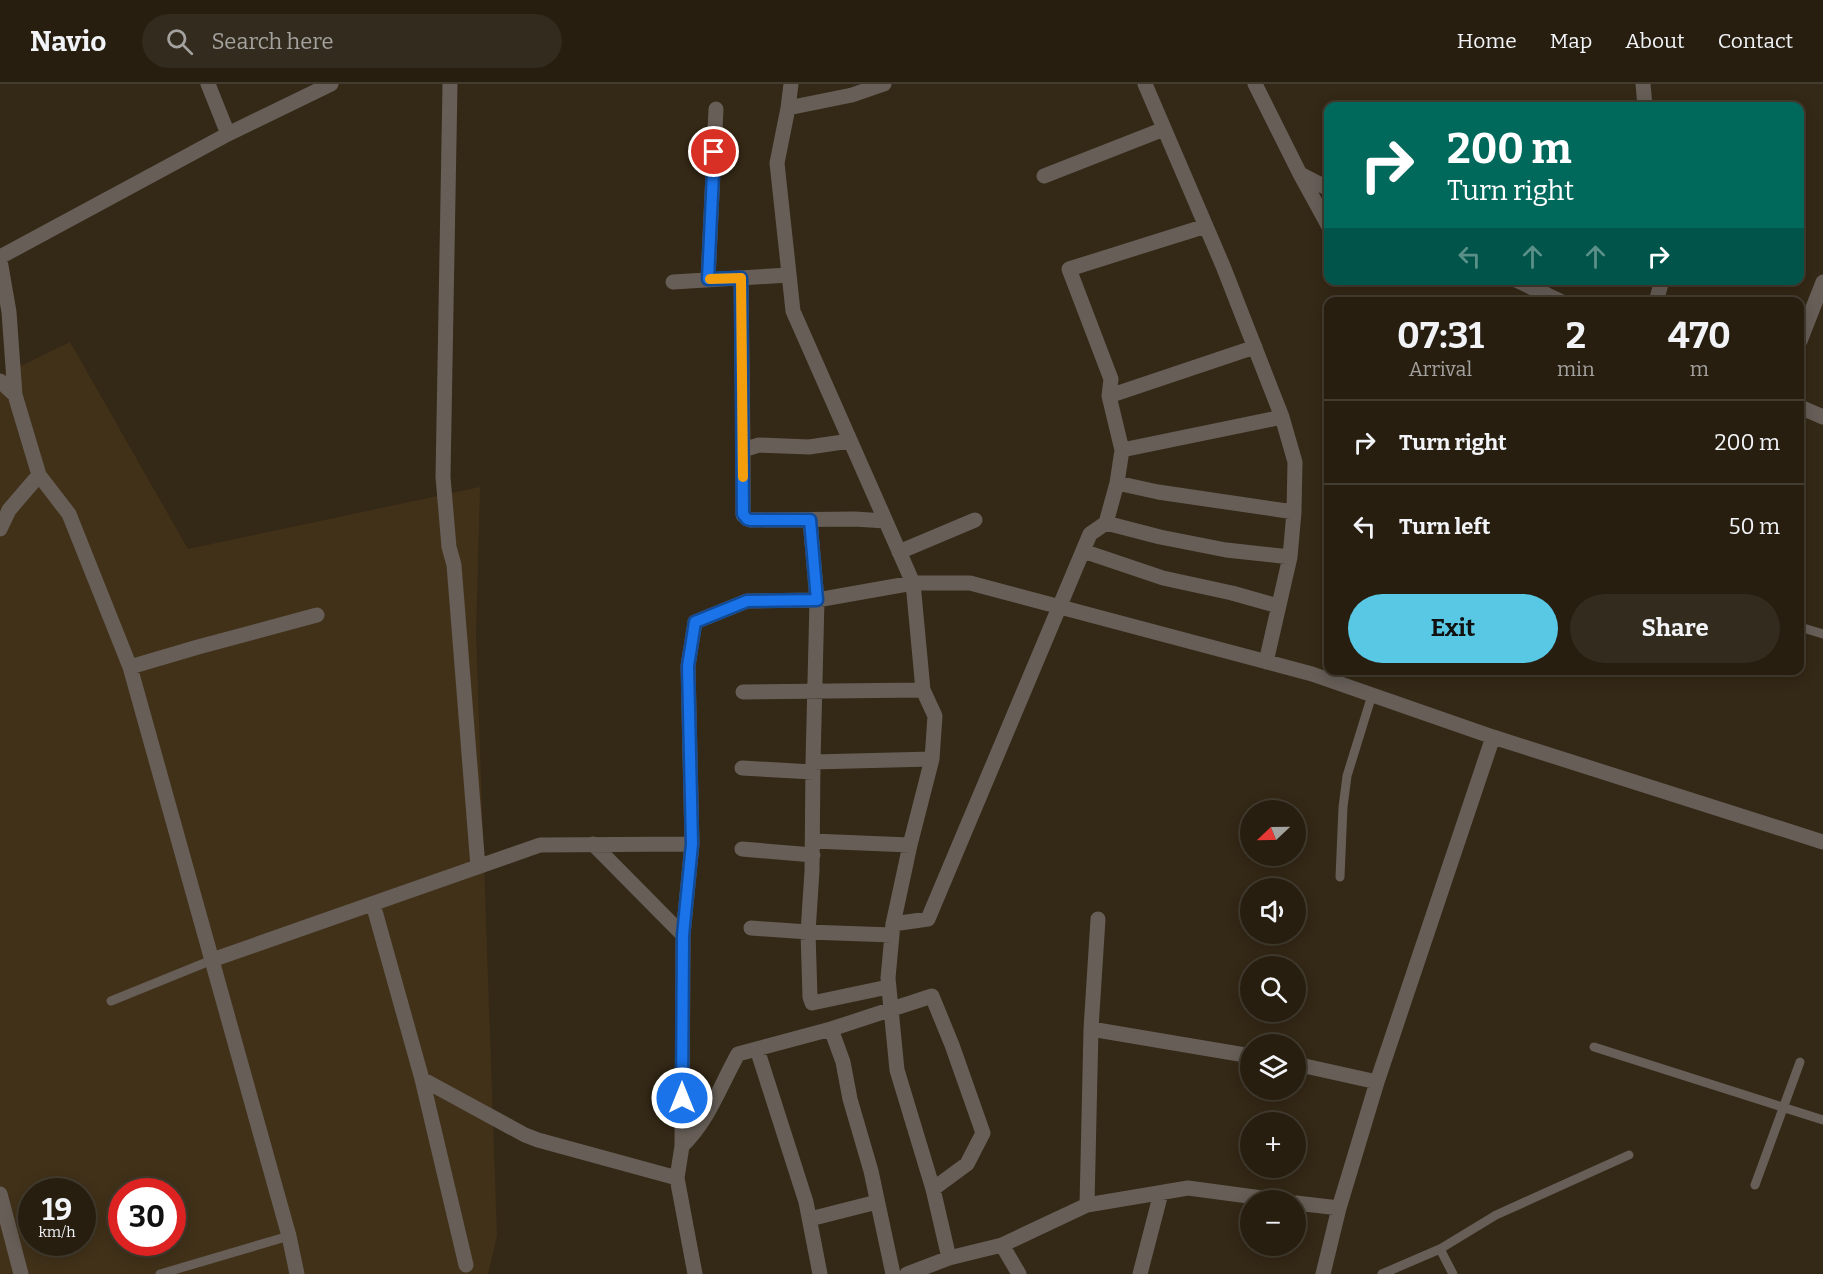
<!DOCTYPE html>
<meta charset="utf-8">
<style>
:root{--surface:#271e10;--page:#332b1e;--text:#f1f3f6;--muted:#a4a29f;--line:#433c30;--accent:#58c8e4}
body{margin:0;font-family:Bitter,serif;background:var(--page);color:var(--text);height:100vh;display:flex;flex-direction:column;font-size:22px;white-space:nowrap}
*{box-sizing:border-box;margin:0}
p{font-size:20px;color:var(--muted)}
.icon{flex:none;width:33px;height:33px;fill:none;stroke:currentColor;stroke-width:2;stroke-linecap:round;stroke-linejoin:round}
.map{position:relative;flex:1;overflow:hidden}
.panel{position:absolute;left:1324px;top:213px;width:480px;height:378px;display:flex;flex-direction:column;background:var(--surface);border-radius:12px;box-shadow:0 3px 15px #0003,0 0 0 2px var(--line)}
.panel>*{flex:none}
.hud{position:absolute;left:1324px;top:18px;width:480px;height:183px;border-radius:12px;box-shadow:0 3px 15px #0003,0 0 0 2px var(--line);background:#00695c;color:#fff;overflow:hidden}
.needle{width:39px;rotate:248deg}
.controls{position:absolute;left:1240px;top:716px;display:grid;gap:12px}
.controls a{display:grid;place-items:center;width:66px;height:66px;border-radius:50%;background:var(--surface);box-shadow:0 3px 15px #0003,0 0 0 2px var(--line);font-size:30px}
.speed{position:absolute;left:18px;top:1094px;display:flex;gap:12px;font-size:30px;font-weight:700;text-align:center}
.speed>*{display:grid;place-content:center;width:78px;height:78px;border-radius:50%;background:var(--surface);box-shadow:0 3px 15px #0003,0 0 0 2px var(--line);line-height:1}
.speed small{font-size:15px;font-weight:400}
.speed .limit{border:9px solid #d22;background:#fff;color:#111}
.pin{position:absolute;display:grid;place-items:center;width:51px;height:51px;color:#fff;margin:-26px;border:3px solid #fff;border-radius:50%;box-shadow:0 2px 6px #0007}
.me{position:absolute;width:66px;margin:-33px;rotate:0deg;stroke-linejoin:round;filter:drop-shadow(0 0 4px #0008)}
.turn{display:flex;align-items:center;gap:21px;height:126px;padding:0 24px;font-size:27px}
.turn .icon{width:78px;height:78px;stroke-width:2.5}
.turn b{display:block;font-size:42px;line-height:51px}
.lanes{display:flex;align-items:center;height:57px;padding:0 24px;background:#0003;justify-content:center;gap:30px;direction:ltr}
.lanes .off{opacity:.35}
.eta{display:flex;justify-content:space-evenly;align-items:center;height:102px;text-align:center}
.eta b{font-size:36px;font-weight:700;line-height:42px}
.cta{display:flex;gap:12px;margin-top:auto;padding:12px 24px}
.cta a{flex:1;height:69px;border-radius:36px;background:var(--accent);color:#111;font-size:24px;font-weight:700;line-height:69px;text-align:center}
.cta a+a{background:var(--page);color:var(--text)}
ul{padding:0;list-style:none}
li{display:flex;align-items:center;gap:18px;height:84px;padding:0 24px;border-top:2px solid var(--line)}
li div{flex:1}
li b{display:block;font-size:22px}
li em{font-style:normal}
header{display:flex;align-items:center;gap:36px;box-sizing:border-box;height:84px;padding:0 30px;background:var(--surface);border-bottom:2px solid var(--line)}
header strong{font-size:28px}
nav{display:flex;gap:33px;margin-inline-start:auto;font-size:21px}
.search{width:420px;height:54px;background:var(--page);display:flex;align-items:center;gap:15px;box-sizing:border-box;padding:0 21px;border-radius:33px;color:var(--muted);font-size:22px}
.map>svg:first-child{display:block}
.built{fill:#413119;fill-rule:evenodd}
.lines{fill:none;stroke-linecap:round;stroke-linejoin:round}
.lane{stroke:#665e57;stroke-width:9}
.street{stroke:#665e57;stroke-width:15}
.route-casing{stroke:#114b97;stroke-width:15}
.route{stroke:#1a73e8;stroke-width:10}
.slow{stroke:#f59e0b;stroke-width:10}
</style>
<header>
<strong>Navio</strong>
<div class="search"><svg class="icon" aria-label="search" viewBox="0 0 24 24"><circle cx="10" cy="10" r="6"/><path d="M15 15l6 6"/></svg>Search here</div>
<nav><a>Home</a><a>Map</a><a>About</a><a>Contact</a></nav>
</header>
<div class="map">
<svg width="1823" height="1190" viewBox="0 0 1823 1190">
<rect width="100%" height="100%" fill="#342816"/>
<path class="built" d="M70,258L188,465L480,403L476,550L497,1152L488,1190H0V292ZM32,1107H82V1158H32ZM122,1107H172V1158H122Z"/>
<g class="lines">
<path class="lane" d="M1800,543L1823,550
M1340,793L1343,723L1347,692L1372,611
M111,917L212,876
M1594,963L1823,1036
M1755,1101L1800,978
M1440,1165L1453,1190
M160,1190L289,1152
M1382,1190L1440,1165L1496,1131L1629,1071"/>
<path class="street" d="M208,0L228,50
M450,0L443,393L449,463L454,481L478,783
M791,0L788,24L777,79L793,227L913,499L923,606L935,632L932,675L910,761L893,840L888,894L897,986L933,1105L949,1174
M1145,0L1223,182L1282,333L1295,378L1294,428L1290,473L1266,578
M1255,0L1300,90L1329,143
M1643,0L1645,22
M788,24L852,11L884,0
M1300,90L1329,105
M1044,92L1164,45
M0,173L228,50L331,0
M0,176L9,228L15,311
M741,194L743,366
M708,195L716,25
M1516,196L1562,218
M673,198L789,191
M1656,218L1662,196
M1800,257L1823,198
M0,297L15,311L39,391L69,430L130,583L289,1152L297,1190
M1109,312L1255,263
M1800,323L1823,333
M850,357L809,363L759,361L743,366V431L747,435L750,436L855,435L885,437
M1122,366L1282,333
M1117,399L1158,408L1294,428
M810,436L817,516L813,678L812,787L808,848L810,913L812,919L888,903
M1106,439L1160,453L1226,466L1290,473
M0,445L9,426L39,391
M1083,467L1163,494L1232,509L1278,522
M899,468L975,436
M130,583L198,563L317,531
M743,608L923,606
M813,678L932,675
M742,684L813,688
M813,757L910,761
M593,760L683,851
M742,765L813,771
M373,820L422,995L466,1181
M893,840L928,835L1090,450L1106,439L1117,399L1122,366L1109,312L1111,295L1069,185L1206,142
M751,844L808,848L892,851
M212,876L540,761L692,760
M831,945L843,978L850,1015L871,1087L893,1190
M1091,945L1251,972
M757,965L806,1118L820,1190
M1296,980L1377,998
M422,995L525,1051L538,1056L677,1094
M682,1062C709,1036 720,1002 738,970L831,945L932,912L952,961L983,1049L967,1080L933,1105
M0,1110L21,1190
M1296,1119L1339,1124
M1087,1121L1188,1104L1278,1116
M810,1135L877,1118
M1002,1161L1019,1190
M695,1190L677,1094L682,1062L683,851L692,760L688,582L695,538L747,517L817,516L913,499H970L1312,590L1493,653L1823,758
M907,1190L949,1174L1002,1161L1087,1121L1091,945L1098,835
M1140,1190L1161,1109
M1323,1190L1339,1124L1377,998L1493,653"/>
</g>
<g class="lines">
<defs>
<path id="route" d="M682,1014L683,851L692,760L688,582L695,538L747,517L817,516L810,436H750L747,435L743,430L741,194L708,195L714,68"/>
</defs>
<use href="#route" class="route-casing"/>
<use href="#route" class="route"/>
<path class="slow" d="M710,195L741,194L743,393"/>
</g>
</svg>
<div class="controls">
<a><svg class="needle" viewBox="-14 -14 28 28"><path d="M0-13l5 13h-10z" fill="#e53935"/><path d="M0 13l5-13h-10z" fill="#a4a29f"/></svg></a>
<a><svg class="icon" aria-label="sound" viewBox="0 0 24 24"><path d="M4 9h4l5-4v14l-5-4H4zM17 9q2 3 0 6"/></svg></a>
<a><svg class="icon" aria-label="search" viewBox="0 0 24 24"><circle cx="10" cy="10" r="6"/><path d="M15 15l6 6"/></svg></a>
<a><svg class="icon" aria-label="layers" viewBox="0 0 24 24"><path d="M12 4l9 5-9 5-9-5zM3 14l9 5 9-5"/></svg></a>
<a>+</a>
<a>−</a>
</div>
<div class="speed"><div>19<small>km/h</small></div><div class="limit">30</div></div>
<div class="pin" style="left:714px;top:68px;background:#d93025"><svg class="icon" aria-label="arrive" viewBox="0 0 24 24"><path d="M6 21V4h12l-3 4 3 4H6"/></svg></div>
<svg class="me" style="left:682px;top:1014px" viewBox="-20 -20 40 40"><circle r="17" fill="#1a73e8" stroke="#fff" stroke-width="3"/><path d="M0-11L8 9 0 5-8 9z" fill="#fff"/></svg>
<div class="hud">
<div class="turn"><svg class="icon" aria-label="right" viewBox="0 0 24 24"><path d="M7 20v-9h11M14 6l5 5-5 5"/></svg><div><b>200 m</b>Turn right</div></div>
<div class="lanes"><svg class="icon off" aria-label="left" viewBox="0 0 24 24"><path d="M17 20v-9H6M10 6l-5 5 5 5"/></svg><svg class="icon off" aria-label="ahead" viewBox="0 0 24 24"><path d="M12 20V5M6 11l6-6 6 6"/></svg><svg class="icon off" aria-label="ahead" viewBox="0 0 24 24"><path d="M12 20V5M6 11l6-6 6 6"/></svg><svg class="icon" aria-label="right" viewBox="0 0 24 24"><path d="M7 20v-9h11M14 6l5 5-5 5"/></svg></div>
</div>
<section class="panel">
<div class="eta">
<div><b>07:31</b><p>Arrival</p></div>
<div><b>2</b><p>min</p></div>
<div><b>470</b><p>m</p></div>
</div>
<ul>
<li><svg class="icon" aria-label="right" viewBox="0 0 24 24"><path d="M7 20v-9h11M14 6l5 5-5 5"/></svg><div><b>Turn right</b></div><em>200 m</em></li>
<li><svg class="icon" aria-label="left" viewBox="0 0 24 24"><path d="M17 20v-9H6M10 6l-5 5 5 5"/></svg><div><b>Turn left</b></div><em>50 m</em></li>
</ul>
<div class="cta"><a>Exit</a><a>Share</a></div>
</section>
</div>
